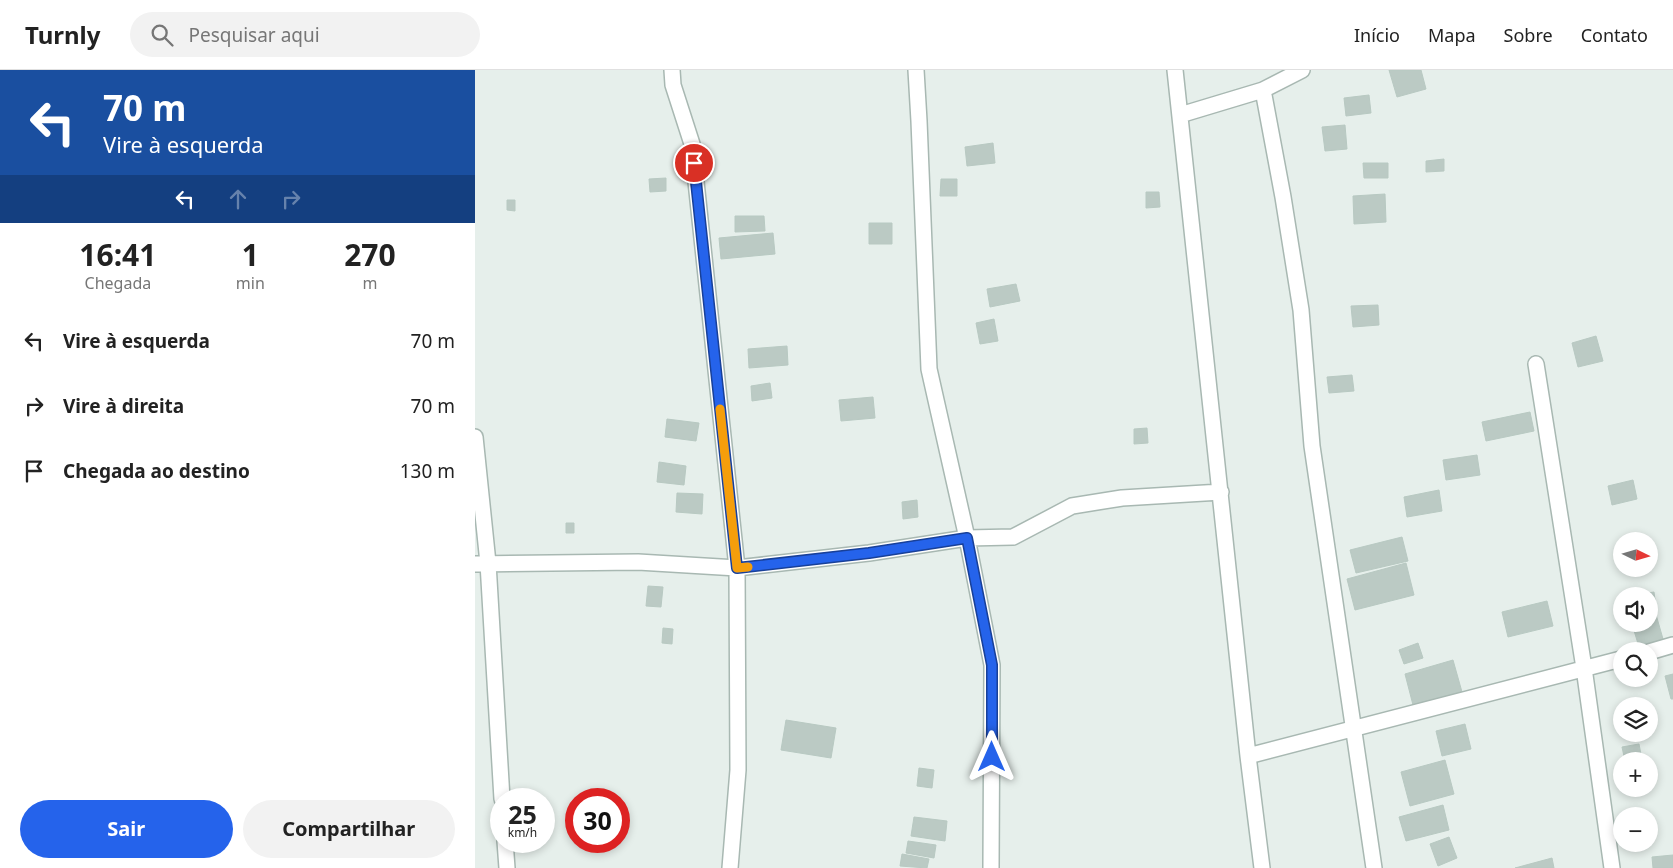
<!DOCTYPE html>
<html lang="pt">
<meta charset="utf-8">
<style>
:root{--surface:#fff;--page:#f2f2f2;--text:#222;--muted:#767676;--line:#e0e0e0;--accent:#2563eb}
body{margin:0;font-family:"Noto Sans",sans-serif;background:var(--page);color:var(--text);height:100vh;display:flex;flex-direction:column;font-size:19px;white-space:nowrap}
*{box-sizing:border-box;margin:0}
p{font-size:16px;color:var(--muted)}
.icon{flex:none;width:28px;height:28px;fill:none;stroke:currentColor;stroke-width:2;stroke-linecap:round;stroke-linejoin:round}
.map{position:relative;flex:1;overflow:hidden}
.sheet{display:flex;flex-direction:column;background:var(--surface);width:475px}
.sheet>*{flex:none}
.top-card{background:#1a4fa0;color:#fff;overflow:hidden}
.needle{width:32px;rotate:95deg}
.fabs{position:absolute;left:1138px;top:462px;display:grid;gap:10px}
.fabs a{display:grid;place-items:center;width:45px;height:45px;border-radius:50%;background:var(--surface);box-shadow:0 2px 8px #0003;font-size:25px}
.speed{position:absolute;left:15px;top:718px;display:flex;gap:10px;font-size:25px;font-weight:700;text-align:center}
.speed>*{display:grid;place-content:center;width:65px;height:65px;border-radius:50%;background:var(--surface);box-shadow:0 2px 8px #0003;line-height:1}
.speed small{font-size:12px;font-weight:400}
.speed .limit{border:8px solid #d22;background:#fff;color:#111}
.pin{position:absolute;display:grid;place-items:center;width:42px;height:42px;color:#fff;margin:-21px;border:2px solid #fff;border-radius:50%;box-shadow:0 1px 5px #0007}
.me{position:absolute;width:55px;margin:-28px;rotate:0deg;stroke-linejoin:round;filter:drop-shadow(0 0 4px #0008)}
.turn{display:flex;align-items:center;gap:18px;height:105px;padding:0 20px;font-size:22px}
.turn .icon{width:65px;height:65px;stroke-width:2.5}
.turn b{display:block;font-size:35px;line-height:42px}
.lanes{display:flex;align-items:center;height:48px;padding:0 20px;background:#0003;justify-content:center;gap:25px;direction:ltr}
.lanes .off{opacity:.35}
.eta{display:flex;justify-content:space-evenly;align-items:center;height:85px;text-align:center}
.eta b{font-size:30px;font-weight:700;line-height:35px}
.primary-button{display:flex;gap:10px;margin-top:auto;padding:10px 20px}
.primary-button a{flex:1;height:58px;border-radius:30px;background:var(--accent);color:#fff;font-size:20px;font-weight:700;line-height:58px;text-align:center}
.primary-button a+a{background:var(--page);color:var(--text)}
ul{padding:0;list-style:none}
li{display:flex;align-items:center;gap:15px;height:65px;padding:0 20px}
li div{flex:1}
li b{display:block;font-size:19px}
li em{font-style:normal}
header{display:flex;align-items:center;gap:30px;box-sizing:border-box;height:70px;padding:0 25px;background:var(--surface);border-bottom:1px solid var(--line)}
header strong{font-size:24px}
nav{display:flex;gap:28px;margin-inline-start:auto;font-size:18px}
.search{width:350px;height:45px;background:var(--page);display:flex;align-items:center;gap:12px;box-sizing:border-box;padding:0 18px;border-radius:28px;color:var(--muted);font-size:19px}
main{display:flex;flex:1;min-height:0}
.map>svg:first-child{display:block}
.building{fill:#bbcac4;stroke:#b8c9c2}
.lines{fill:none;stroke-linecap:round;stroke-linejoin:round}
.street-casing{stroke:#a8b8b2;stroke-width:18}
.street{stroke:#fff;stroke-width:15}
.route-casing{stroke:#184099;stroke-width:12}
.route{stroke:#2563eb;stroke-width:9}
.slow{stroke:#f59e0b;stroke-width:9}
</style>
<header>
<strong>Turnly</strong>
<div class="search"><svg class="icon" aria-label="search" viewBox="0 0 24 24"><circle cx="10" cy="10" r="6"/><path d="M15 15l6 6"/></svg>Pesquisar aqui</div>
<nav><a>Início</a><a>Mapa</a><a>Sobre</a><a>Contato</a></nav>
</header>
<main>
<section class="sheet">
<div class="top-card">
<div class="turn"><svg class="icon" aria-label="left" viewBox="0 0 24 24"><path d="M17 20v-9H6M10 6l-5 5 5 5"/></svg><div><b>70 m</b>Vire à esquerda</div></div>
<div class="lanes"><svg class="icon" aria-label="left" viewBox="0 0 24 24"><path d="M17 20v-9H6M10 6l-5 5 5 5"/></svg><svg class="icon off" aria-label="ahead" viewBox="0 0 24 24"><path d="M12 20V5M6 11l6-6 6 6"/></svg><svg class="icon off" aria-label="right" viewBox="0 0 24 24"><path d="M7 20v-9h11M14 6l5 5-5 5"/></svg></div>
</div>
<div class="eta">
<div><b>16:41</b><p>Chegada</p></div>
<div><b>1</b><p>min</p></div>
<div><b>270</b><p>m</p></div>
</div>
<ul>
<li><svg class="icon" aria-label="left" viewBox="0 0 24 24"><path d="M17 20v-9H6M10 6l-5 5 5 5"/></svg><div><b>Vire à esquerda</b></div><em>70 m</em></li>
<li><svg class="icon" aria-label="right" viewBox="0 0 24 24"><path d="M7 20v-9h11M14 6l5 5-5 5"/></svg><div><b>Vire à direita</b></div><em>70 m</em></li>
<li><svg class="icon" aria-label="arrive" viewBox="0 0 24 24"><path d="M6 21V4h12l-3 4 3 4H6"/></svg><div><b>Chegada ao destino</b></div><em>130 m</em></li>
</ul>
<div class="primary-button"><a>Sair</a><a>Compartilhar</a></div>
</section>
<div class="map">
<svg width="1198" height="798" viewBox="0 0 1198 798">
<rect width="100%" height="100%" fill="#e6efeb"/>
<path class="building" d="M914,0H946L951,19L922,27Z
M894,25L896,43L871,46L869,28Z
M870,55L872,79L850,81L847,57Z
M518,73L520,93L492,96L490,77Z
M969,89V101L951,102V91Z
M888,93H913V108H889Z
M191,108V121L175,122L174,109Z
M466,109H482V126H465Z
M671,122H684L685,137L671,138Z
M910,124L911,152L879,154L878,126Z
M32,130H40V141L32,140Z
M260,146H289L290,161L260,162Z
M394,153H417V174H394Z
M298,163L300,184L246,189L244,168Z
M541,214L545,231L515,237L512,219Z
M903,235L904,255L878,257L876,236Z
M519,249L523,271L505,274L501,253Z
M1121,266L1128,291L1103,297L1097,273Z
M312,276L313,295L274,298L273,279Z
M877,305L879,321L854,323L852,307Z
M295,313L297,328L277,331L276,316Z
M398,327L400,348L366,351L364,330Z
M1055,342L1059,361L1011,371L1007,352Z
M192,349L224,353L221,371L190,367Z
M672,358L673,373L659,374V359Z
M1002,385L1005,405L971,410L968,390Z
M184,392L211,396L209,415L182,412Z
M1158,410L1162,429L1137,435L1133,416Z
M964,420L967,441L932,447L929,427Z
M202,423L228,424L227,444L201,442Z
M442,430L443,447L428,449L427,432Z
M91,453H99V463H91Z
M927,467L933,491L881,503L875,480Z
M931,493L939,525L880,540L872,509Z
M173,516L188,517L186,537L171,536Z
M1179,522L1181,537L1174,538V526H1154Z
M1072,531L1078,556L1033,567L1027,542Z
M1180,541L1188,569L1164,577L1157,554H1174V543Z
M188,558L198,559L197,574L187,573Z
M943,573L948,588L929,594L924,580Z
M978,590L987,622L938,635L930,604Z
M1198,604V629H1196L1190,606Z
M311,650L361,658L356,688L306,680Z
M990,654L996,679L967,686L961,661Z
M1164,674L1167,690L1150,691L1147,677Z
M970,690L979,724L935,736L926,702Z
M444,698L459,700L457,718L442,716Z
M107,726L124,728L107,729Z
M968,735L974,760L931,771L924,747Z
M439,747L472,751L470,771L436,766Z
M974,767L982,788L963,796L955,774Z
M433,771L461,775L459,788L431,783Z
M427,784L454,789L452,798L425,796Z
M1198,785V798H1178L1177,787Z
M1077,788L1079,798H1040Z"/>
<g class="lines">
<defs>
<path id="street" d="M197,0L198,15L217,74L262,498L263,700L255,798
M441,0L444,51L454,299L492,468L517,595L516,798
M700,0L773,686L787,798
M788,20L808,127L826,240L837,376L899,798
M705,45L788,20L827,0
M1061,294L1109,598L1137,798
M0,367L13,493L27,729
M0,494L163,492L262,498L394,483L492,468L538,467L597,436L647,428L746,422
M1174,582L1198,575
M773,686L1146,589
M30,771L32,798"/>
</defs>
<use href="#street" class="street-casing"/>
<use href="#street" class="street"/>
</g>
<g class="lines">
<defs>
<path id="route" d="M219,93L262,498L394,483L492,468L517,595V687"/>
</defs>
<use href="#route" class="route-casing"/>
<use href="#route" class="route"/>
<path class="slow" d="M245,339L262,498L273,497"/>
</g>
</svg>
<div class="fabs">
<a><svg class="needle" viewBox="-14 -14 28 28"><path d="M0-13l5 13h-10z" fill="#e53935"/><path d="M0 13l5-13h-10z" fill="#767676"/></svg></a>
<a><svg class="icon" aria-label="sound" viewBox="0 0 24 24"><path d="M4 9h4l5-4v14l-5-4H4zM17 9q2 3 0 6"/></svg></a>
<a><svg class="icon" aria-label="search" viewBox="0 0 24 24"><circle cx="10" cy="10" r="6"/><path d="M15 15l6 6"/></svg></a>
<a><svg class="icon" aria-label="layers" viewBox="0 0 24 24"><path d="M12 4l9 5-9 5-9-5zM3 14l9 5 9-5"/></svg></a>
<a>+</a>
<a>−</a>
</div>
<div class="speed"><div>25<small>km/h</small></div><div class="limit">30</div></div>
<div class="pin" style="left:219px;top:93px;background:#d93025"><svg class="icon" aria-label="arrive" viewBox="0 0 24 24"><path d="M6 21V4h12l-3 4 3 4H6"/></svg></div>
<svg class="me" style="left:517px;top:687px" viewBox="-20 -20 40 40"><path d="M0-17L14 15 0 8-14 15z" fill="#2563eb" stroke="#fff" stroke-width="4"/></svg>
</div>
</main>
